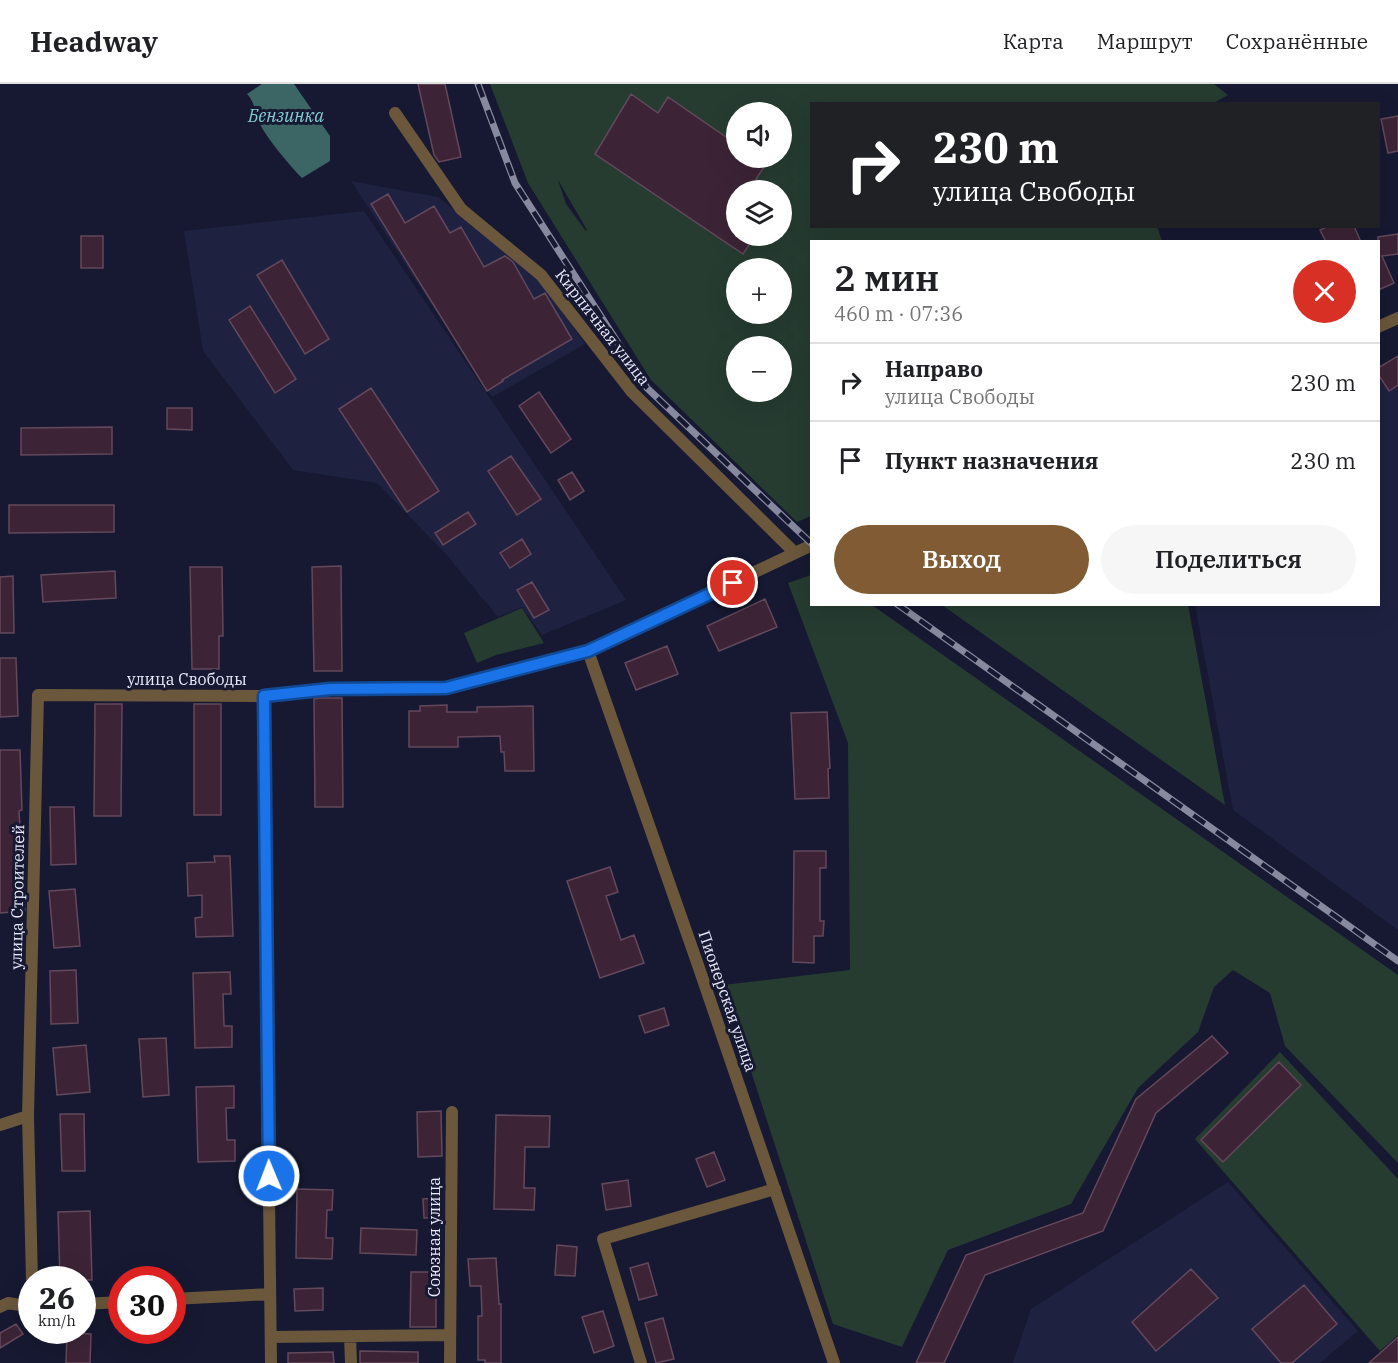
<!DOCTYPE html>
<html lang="ru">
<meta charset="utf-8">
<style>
:root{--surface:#fff;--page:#f6f6f6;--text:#202124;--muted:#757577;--line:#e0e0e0;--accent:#805b34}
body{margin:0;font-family:"IBM Plex Serif",serif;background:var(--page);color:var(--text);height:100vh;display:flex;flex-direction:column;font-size:22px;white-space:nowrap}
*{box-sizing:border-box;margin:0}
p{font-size:20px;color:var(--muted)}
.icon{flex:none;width:33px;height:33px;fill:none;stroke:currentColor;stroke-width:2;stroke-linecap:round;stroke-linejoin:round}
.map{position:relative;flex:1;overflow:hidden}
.drawer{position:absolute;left:810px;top:156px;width:570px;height:366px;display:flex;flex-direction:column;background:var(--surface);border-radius:0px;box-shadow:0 6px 24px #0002}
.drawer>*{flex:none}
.guide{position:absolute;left:810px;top:18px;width:570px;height:126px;border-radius:0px;box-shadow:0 6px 24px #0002;background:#202124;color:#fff;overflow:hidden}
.buttons{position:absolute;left:726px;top:18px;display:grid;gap:12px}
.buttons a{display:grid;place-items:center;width:66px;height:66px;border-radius:50%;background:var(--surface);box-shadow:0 6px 24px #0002;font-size:30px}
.speed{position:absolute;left:18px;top:1182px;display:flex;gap:12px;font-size:30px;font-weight:700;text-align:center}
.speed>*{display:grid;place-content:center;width:78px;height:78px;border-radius:50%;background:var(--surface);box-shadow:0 6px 24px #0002;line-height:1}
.speed small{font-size:15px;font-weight:400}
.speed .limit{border:9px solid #d22;background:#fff;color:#111}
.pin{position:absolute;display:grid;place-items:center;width:51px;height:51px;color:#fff;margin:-26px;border:3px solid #fff;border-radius:50%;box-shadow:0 2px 6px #0007}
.me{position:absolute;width:66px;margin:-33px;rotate:359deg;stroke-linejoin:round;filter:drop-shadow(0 0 4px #0008)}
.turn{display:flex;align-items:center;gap:21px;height:126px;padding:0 24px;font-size:27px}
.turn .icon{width:78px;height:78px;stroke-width:2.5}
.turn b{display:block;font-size:42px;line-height:51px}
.round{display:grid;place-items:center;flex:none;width:63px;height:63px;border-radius:32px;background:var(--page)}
.overview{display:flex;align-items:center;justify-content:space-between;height:102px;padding:0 24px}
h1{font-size:36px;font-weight:600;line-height:45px}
.action{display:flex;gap:12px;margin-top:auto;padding:12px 24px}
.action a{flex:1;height:69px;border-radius:36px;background:var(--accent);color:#fff;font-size:24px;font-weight:600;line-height:69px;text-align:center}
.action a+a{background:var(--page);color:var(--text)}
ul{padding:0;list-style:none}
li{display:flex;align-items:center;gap:18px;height:78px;padding:0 24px;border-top:2px solid var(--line)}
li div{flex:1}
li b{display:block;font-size:22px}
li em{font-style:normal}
header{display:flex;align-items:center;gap:36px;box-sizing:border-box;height:84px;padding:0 30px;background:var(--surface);border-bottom:2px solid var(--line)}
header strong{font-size:28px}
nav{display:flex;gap:33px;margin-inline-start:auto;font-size:21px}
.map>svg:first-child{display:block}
.built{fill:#1e2140}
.green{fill:#263c31;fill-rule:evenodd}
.water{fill:#3c6566}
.building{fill:#3c2436;stroke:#64485c;stroke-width:1.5}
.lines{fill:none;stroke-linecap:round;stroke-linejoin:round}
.minor{stroke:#6a573c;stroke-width:12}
.rail-casing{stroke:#878a9e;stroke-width:7}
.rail{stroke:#161931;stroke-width:4.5;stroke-dasharray:14;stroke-linecap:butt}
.route-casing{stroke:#114b97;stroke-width:15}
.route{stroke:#1a73e8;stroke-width:10}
.labels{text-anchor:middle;stroke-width:6;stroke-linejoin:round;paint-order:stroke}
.street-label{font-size:16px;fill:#e8ebfc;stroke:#161931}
.water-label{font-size:18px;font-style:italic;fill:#81ced0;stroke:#161931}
</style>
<header>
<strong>Headway</strong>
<nav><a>Карта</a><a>Маршрут</a><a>Сохранённые</a></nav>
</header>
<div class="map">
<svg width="1398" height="1279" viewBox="0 0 1398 1279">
<rect width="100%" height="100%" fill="#161931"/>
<path class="built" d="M351,97L438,113L542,196L585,260L492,313Z
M364,127L626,516L542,551L522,523L498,533L444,468L377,399L293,386L203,267L184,147Z
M1379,291L1389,307L1398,301V846L1233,726L1195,521L1378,520Z
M1228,1098L1358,1247L1320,1279H1013L1031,1225Z"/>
<path class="green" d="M490,0H1214L1228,11L1212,20H812V142H1157L1162,157L812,158L811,432L797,438L651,296L528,99ZM736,28H782V74H736ZM558,96L587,146L586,147L566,120ZM736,106H782V152H736ZM736,184H782V230H736ZM736,262H782V308H736Z
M811,491L812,520L872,521L1398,891V1079L1285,962L1270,909L1233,886L1214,903L1198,948L1138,1004L1071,1120L948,1166L902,1263L833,1240L723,901L850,886L848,659L788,499Z
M942,521H1188L1225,721L1208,709Z
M522,524L544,559L496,571L477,579L464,549Z
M1280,968L1398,1095V1251L1380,1267L1195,1055Z"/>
<path class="water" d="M262,0H294L330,52V77L302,94C290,82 264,51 258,36C254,25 255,19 247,10Z"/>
<path class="building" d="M418,0H445L461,73L439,78L434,71Z
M631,10L658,29L668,13L736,60V74H757L766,80L756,95L772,106H736V152H755L743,170L595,70Z
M1398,32V67L1388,69L1381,35Z
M388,110L405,139L434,122L450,149L461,143L484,183L505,172L513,178L534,215L545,209L572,255L502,296L503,297L487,307L371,120Z
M1328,142H1354L1361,158H1326L1320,146Z
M1398,150V170L1382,172L1394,199L1378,206V153Z
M81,152H103V184H81Z
M282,176L329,255L305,270L257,191Z
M250,222L296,295L275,309L229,236Z
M1398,272V301L1389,307L1378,290V284Z
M371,304L439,407L407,428L339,325Z
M539,308L571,355L551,369L519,322Z
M167,324H192V346L167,345Z
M112,343V370L21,371V344Z
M511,372L541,415L517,431L488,387Z
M572,388L584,407L570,416L558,396Z
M9,421H114V448L9,449Z
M468,428L476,440L443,461L435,449Z
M522,455L531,470L510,484L500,469Z
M341,482L342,587H314L312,483Z
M190,483H222L223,552H219V585H192Z
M115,487L116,514L43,518L41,491Z
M13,492L14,549H0V493Z
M532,498L549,526L534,534L517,506Z
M765,515L777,543L719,567L707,542Z
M667,562L678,590L636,606L625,579Z
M0,574H16L18,632L0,633Z
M319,614H342L343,723H315L314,615Z
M95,620H122L121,732H94Z
M194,620H221V731H194Z
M447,621V628H477V623L533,622L534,687H505L504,668H501L500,652L458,653V663H409V627H420V622Z
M827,628L830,684L828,685L829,714L795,715L791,629Z
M0,666H20L22,726L19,727L25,827L0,829Z
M50,723H74L76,780L51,781Z
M794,767H826V784H820V837H824L823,852H814V879L793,878Z
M214,772H230L233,852L196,853L195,834L202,833V811L188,812L187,779L215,778Z
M610,783L618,808L606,812L621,856L634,851L644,879L600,894L567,797Z
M75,805L80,862L54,864L49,807Z
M76,886L78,939L51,940L50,887Z
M230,888L231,910H223L224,942H232V963L195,964L193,889Z
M664,924L669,941L645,949L639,932Z
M1212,952L1228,969L1156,1029L1103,1147L985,1191L944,1279H916L966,1171L1083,1129L1136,1015Z
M166,954L169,1011L143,1013L139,955Z
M86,961L90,1008L57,1011L53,964Z
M1279,978L1301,1001L1223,1078L1201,1056Z
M234,1002V1024H226L227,1056H235V1077L198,1078L196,1003Z
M441,1027L442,1072L418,1073L417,1028Z
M60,1030H84L85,1087H62Z
M496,1031L550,1032L549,1063H525L524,1104H535L534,1126L494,1125Z
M714,1068L725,1096L707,1103L696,1075Z
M628,1096L631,1122L606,1126L602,1100Z
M297,1105L333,1106L332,1126H327L326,1154H333L332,1175L296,1174Z
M437,1114L439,1133L424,1134L423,1115Z
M90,1127L92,1196H60L58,1128Z
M361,1144L417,1146L416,1171L360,1169Z
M557,1161L577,1163L575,1192L555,1191Z
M496,1174L499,1220H501V1279H485V1276H478V1232H482L481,1202H470L468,1175Z
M648,1179L657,1211L639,1216L630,1184Z
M1191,1185L1218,1214L1156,1267L1132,1238Z
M411,1188H436V1243H410Z
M1304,1201L1337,1240L1292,1279H1281L1252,1245Z
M323,1204V1226L295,1227L294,1205Z
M603,1227L614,1262L594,1269L582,1233Z
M663,1234L674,1275L656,1279L645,1239Z
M16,1240L23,1250L0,1264V1249Z
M67,1249L91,1250L90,1279H66Z
M1398,1253V1279H1369L1379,1270Z
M360,1267L418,1268V1279H360Z
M333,1268L334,1279H288V1269Z"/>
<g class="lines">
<path class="minor" d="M395,29L461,125L541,191L632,308L795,469
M1378,243L1398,234
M588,567L699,884L834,1279
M263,612L271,1279
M0,1041L28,1032
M32,1196L28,1032L38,611L263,612L330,605L446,604L588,567L812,461
M172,1215L270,1210
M82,1220L122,1218
M0,1223L8,1219L32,1223
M350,1252L351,1279
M271,1253L450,1251
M450,1279L452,1028
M641,1279L603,1155L775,1105"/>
<defs>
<path id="rail" d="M478,0L515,99L647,304L812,460
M897,520L1398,877"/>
</defs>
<use href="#rail" class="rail-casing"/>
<use href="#rail" class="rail"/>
</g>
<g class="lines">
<defs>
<path id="route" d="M269,1092L264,612L330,605L446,604L588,567L733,499"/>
</defs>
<use href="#route" class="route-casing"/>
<use href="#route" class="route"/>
</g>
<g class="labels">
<g class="street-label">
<text transform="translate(603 243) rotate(52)" y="6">Кирпичная улица</text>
<text x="187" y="601">улица Свободы</text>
<text transform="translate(17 813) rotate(-89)" y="6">улица Строителей</text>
<text transform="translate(728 917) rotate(71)" y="6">Пионерская улица</text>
<text transform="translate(434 1153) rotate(-90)" y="6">Союзная улица</text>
</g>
<g class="water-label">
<text x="286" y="38">Бензинка</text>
</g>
</g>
</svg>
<div class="buttons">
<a><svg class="icon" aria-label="sound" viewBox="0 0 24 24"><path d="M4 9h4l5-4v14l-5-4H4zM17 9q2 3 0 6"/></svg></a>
<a><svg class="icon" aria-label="layers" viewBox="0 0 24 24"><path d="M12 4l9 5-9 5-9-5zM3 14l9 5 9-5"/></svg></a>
<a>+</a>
<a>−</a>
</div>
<div class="speed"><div>26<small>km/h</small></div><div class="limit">30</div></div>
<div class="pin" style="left:733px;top:499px;background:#d93025"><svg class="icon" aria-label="arrive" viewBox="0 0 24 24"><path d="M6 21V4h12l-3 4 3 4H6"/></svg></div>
<svg class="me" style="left:269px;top:1092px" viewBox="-20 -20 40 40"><circle r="17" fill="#1a73e8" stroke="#fff" stroke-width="3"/><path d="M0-11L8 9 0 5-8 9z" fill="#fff"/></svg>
<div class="guide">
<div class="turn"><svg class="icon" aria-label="right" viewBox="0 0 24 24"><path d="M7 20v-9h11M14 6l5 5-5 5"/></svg><div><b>230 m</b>улица Свободы</div></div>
</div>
<section class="drawer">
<div class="overview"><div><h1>2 мин</h1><p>460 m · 07:36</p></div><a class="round" style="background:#d93025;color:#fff"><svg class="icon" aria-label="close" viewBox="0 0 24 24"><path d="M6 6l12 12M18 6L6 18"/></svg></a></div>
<ul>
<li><svg class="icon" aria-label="right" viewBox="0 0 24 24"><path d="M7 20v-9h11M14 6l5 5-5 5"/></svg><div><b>Направо</b><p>улица Свободы</p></div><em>230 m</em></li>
<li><svg class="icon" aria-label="arrive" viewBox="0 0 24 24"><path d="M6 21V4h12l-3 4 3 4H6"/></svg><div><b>Пункт назначения</b></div><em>230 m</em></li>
</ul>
<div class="action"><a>Выход</a><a>Поделиться</a></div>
</section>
</div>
